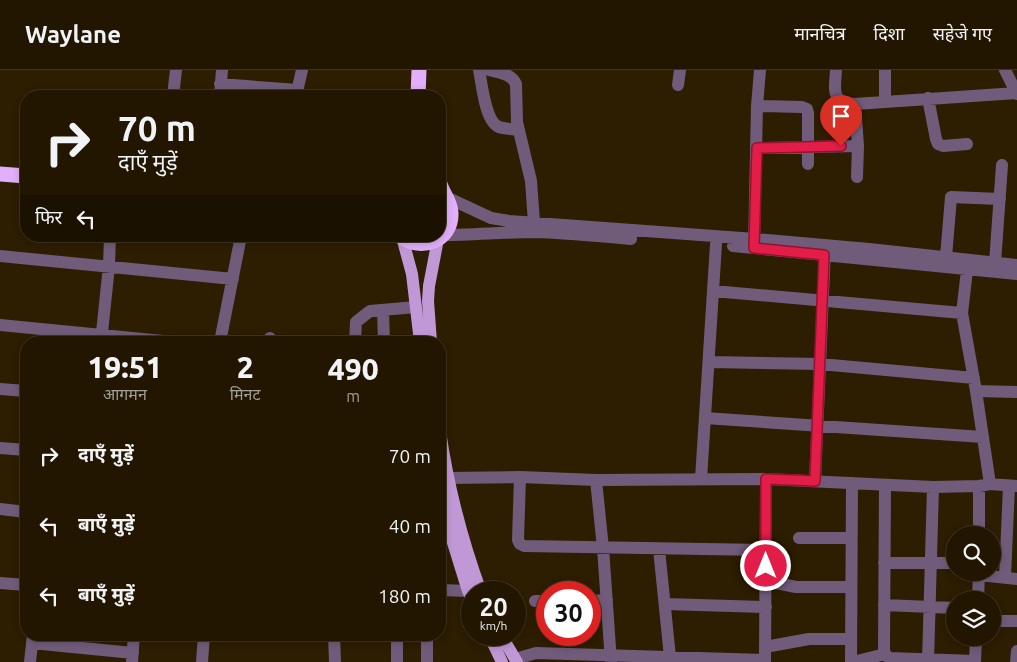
<!DOCTYPE html>
<html lang="hi">
<meta charset="utf-8">
<style>
:root{--surface:#221601;--page:#2a1f0b;--text:#f1f3f6;--muted:#a29f99;--line:#3f3523}
body{margin:0;font-family:Ubuntu,"Noto Sans Devanagari",sans-serif;background:var(--page);color:var(--text);height:100vh;display:flex;flex-direction:column;font-size:19px;white-space:nowrap}
*{box-sizing:border-box;margin:0}
p{font-size:16px;color:var(--muted)}
.icon{flex:none;width:28px;height:28px;fill:none;stroke:currentColor;stroke-width:2;stroke-linecap:round;stroke-linejoin:round}
.map{position:relative;flex:1;overflow:hidden}
.details{position:absolute;left:20px;top:266px;width:426px;height:305px;display:flex;flex-direction:column;background:var(--surface);border-radius:20px;box-shadow:0 2px 8px #0003,0 0 0 1px var(--line)}
.details>*{flex:none}
.banner{position:absolute;left:20px;top:20px;width:426px;height:152px;border-radius:20px;box-shadow:0 2px 8px #0003,0 0 0 1px var(--line);background:#221601;color:var(--text);overflow:hidden}
.controls{position:absolute;left:946px;top:456px;display:grid;gap:10px}
.controls a{display:grid;place-items:center;width:55px;height:55px;border-radius:50%;background:var(--surface);box-shadow:0 2px 8px #0003,0 0 0 1px var(--line);font-size:25px}
.speed{position:absolute;left:461px;top:511px;display:flex;gap:10px;font-size:25px;font-weight:700;text-align:center}
.speed>*{display:grid;place-content:center;width:65px;height:65px;border-radius:50%;background:var(--surface);box-shadow:0 2px 8px #0003,0 0 0 1px var(--line);line-height:1}
.speed small{font-size:12px;font-weight:400}
.speed .limit{border:8px solid #d22;background:#fff;color:#111}
.pin{position:absolute;display:grid;place-items:center;width:42px;height:42px;color:#fff;margin:-51px -21px;border-radius:50% 50% 50% 0;rotate:-45deg;box-shadow:0 0 5px #0007}
.pin .icon{rotate:45deg}
.me{position:absolute;width:55px;margin:-28px;rotate:0deg;stroke-linejoin:round;filter:drop-shadow(0 0 4px #0008)}
.turn{display:flex;align-items:center;gap:18px;height:105px;padding:0 15px;font-size:22px}
.turn .icon{width:65px;height:65px;stroke-width:2.5}
.turn b{display:block;font-size:35px;line-height:42px}
.then{display:flex;align-items:center;height:48px;padding:0 15px;background:#0003;gap:10px;font-size:19px}
.eta{display:flex;justify-content:space-evenly;align-items:center;height:85px;text-align:center}
.eta b{font-size:30px;font-weight:800;line-height:35px}
ul{padding:0;list-style:none}
li{display:flex;align-items:center;gap:15px;height:70px;padding:0 15px}
li div{flex:1}
li b{display:block;font-size:19px}
li em{font-style:normal}
header{display:flex;align-items:center;gap:30px;box-sizing:border-box;height:70px;padding:0 25px;background:var(--surface);border-bottom:1px solid var(--line)}
header strong{font-size:24px}
nav{display:flex;gap:28px;margin-inline-start:auto;font-size:18px}
.map>svg:first-child{display:block}
.lines{fill:none;stroke-linecap:round;stroke-linejoin:round}
.minor{stroke:#705c7a;stroke-width:12}
.major{stroke:#c198d6;stroke-width:12}
.highway{stroke:#e1affb;stroke-width:15}
.route-casing{stroke:#92132f;stroke-width:12}
.route{stroke:#e11d48;stroke-width:9}
</style>
<header>
<strong>Waylane</strong>
<nav><a>मानचित्र</a><a>दिशा</a><a>सहेजे गए</a></nav>
</header>
<div class="map">
<svg width="1017" height="592" viewBox="0 0 1017 592">
<rect width="100%" height="100%" fill="#2d1d01"/>
<g class="lines">
<path class="minor" d="M479,0C482,14 485,52 499,57C505,59 513,59 519,60
M489,0C499,3 511,3 516,14L517,52L531,111L534,152
M836,0C835,20 830,32 855,34L1017,23
M1005,0L1017,24
M220,14L297,20
M678,15L680,0
M173,26L176,0
M220,26L222,0
M296,26L302,0
M928,28L936,69L938,74L943,76L967,74
M885,31V0
M855,34L858,76L857,107
M757,36L802,37L807,39L808,43V94
M757,78L858,76
M446,127L491,148L509,151L755,169L869,179L1017,195
M442,165C473,165 504,162 535,162C567,163 599,166 631,169
M754,175L757,36L760,0
M733,176L1017,204
M0,186L233,209
M946,187L951,127L1000,129
M968,192L962,243L976,321L990,414
M995,193L1002,95
M713,221L962,243
M383,240L384,272
M0,255L173,272
M101,272L109,196L110,166
M220,272L241,166
M269,272L270,268
M314,272V271
M355,272L356,252L370,241L416,237
M709,292L820,294L974,308
M0,319L26,321
M976,321L1017,322
M705,348L983,367
M0,378L26,380
M520,407L518,470L520,474L524,476L766,480
M448,408L520,407L596,410L766,409L933,417L979,416L990,414L1017,416
M701,409L716,174
M596,410L603,478L611,592
M815,411L825,179
M885,415L884,580L885,584L889,588L975,591
M979,416V465
M0,439L26,442
M799,468H851
M659,479L670,587
M884,493H955
M979,505L1017,509
M1005,507L1009,416
M766,511L796,517H851
M0,513L26,515
M440,520L468,521
M978,530L979,502
M535,531H548
M590,531L607,530
M665,534L766,537
M884,535L955,538
M992,551H1017
M334,565L335,592
M427,565V592
M32,573L133,583
M765,577L809,569H851
M515,589L536,583L765,590
M30,592L33,565
M132,592L134,565
M202,592L204,565
M397,592V565
M765,592L766,409
M851,592L852,413
M853,592L885,584
M928,592L933,417
M975,592L976,568
M1016,592L1017,581"/>
<path class="major" d="M402,167L412,204L420,272
M431,272L428,231L429,216L438,169
M440,361C448,416 462,470 481,522
M440,419L450,463L468,521L472,529
M489,565L502,592
M501,565L517,592"/>
<path class="highway" d="M418,26L419,0
M0,104L26,106
M400,166C421,182 452,171 451,143C451,132 443,124 440,114"/>
</g>
<g class="lines">
<defs>
<path id="route" d="M766,496V409L815,411L824,185L754,178L757,78L841,76"/>
</defs>
<use href="#route" class="route-casing"/>
<use href="#route" class="route"/>
</g>
</svg>
<div class="controls">
<a><svg class="icon" aria-label="search" viewBox="0 0 24 24"><circle cx="10" cy="10" r="6"/><path d="M15 15l6 6"/></svg></a>
<a><svg class="icon" aria-label="layers" viewBox="0 0 24 24"><path d="M12 4l9 5-9 5-9-5zM3 14l9 5 9-5"/></svg></a>
</div>
<div class="speed"><div>20<small>km/h</small></div><div class="limit">30</div></div>
<div class="pin" style="left:841px;top:76px;background:#d93025"><svg class="icon" aria-label="arrive" viewBox="0 0 24 24"><path d="M6 21V4h12l-3 4 3 4H6"/></svg></div>
<svg class="me" style="left:766px;top:496px" viewBox="-20 -20 40 40"><circle r="17" fill="#e11d48" stroke="#fff" stroke-width="3"/><path d="M0-11L8 9 0 5-8 9z" fill="#fff"/></svg>
<div class="banner">
<div class="turn"><svg class="icon" aria-label="right" viewBox="0 0 24 24"><path d="M7 20v-9h11M14 6l5 5-5 5"/></svg><div><b>70 m</b>दाएँ मुड़ें</div></div>
<div class="then">फिर<svg class="icon" aria-label="left" viewBox="0 0 24 24"><path d="M17 20v-9H6M10 6l-5 5 5 5"/></svg></div>
</div>
<section class="details">
<div class="eta">
<div><b>19:51</b><p>आगमन</p></div>
<div><b>2</b><p>मिनट</p></div>
<div><b>490</b><p>m</p></div>
</div>
<ul>
<li><svg class="icon" aria-label="right" viewBox="0 0 24 24"><path d="M7 20v-9h11M14 6l5 5-5 5"/></svg><div><b>दाएँ मुड़ें</b></div><em>70 m</em></li>
<li><svg class="icon" aria-label="left" viewBox="0 0 24 24"><path d="M17 20v-9H6M10 6l-5 5 5 5"/></svg><div><b>बाएँ मुड़ें</b></div><em>40 m</em></li>
<li><svg class="icon" aria-label="left" viewBox="0 0 24 24"><path d="M17 20v-9H6M10 6l-5 5 5 5"/></svg><div><b>बाएँ मुड़ें</b></div><em>180 m</em></li>
</ul>
</section>
</div>
